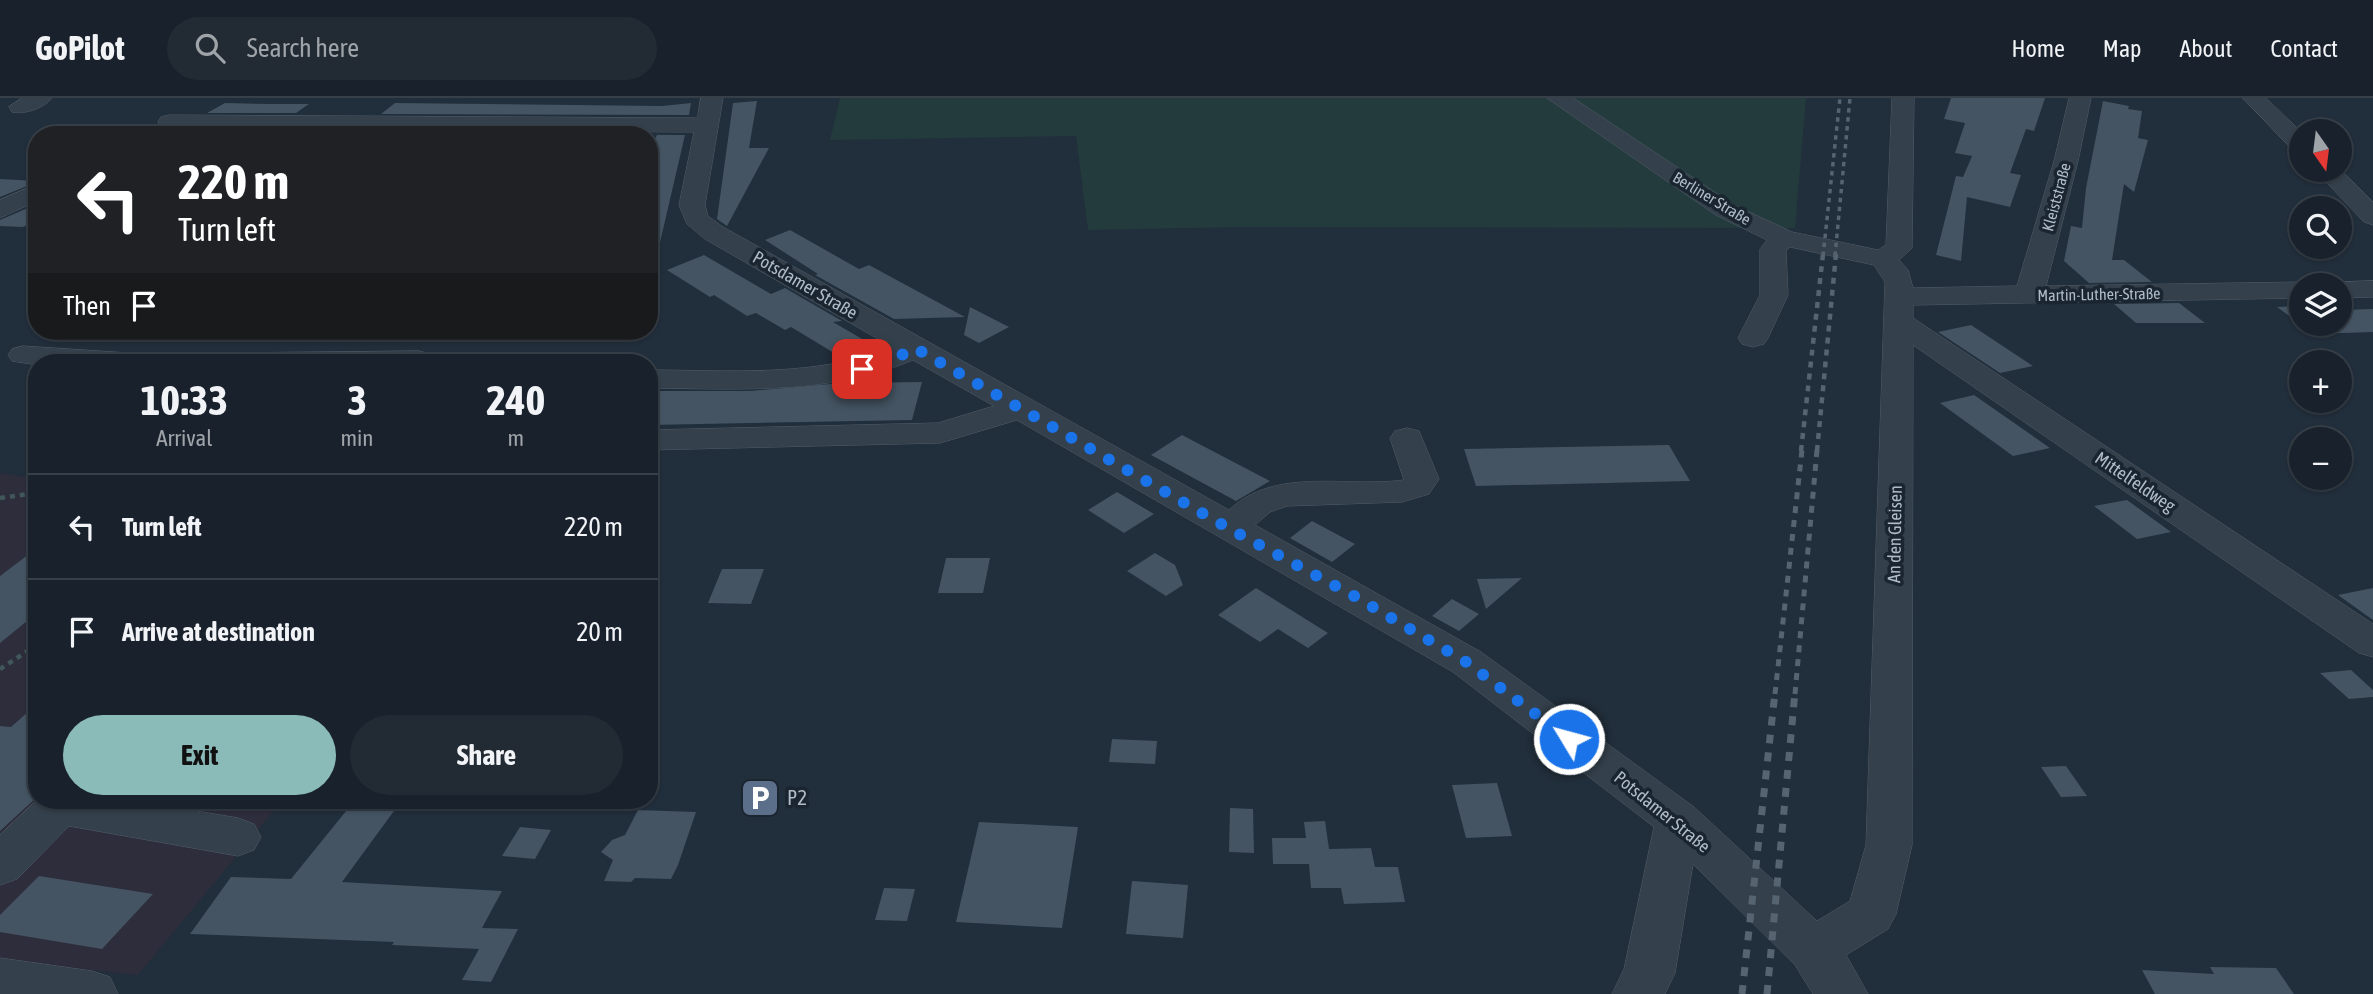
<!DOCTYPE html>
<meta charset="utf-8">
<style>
:root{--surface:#19222c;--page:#222a34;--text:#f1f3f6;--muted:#9fa4a9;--line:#373f48;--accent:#8bbbb9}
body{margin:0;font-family:"Asap Condensed",sans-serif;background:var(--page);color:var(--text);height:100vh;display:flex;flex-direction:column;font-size:26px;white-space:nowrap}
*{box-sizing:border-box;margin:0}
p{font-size:23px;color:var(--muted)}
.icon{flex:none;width:38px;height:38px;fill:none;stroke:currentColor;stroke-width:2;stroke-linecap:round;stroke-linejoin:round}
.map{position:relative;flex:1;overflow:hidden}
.sheet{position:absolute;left:28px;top:256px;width:630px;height:455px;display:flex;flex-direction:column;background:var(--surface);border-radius:28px;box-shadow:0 2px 5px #0004,0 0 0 2px var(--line)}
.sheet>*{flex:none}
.banner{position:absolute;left:28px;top:28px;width:630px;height:214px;border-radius:28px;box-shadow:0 2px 5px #0004,0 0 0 2px var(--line);background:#202124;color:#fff;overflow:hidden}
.needle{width:46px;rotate:166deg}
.fabs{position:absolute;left:2289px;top:21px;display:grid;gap:14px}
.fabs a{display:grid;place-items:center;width:63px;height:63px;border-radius:50%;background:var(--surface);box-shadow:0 2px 5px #0004,0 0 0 2px var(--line);font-size:35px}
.pin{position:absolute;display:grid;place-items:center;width:60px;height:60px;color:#fff;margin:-30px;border-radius:14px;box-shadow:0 4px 10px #0006}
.me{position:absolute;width:77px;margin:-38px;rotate:307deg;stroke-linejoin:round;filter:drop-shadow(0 0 5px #0008)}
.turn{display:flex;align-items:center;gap:24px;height:147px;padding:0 35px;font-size:32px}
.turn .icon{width:91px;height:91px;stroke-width:2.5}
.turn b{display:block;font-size:49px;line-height:60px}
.then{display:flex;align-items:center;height:66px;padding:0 35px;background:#0003;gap:14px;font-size:26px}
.eta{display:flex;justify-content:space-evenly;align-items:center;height:119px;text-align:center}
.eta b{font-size:42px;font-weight:700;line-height:49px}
.cta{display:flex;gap:14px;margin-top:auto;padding:14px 35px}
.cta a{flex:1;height:80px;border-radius:42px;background:var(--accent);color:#111;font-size:28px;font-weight:700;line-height:80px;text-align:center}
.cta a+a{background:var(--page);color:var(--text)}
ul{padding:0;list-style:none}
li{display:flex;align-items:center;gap:21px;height:105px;padding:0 35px;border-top:2px solid var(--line)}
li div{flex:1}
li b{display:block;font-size:26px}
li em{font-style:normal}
header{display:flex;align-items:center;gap:42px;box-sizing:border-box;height:98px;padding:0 35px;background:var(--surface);border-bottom:2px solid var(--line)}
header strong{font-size:33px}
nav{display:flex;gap:38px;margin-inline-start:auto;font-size:24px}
.search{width:490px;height:63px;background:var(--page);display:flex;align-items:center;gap:18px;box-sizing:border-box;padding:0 24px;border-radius:38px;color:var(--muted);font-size:26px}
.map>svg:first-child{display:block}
.medical{fill:#2d2d3c}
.green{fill:#233b3c}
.building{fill:#445462}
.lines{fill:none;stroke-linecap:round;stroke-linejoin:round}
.minor-casing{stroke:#525e69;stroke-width:1}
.path{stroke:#405859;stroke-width:4.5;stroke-dasharray:5 5;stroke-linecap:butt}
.minor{fill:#34404b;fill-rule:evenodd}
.rail-far3{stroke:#566472;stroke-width:3.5;stroke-dasharray:4.5 4.5;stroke-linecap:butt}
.rail-far2{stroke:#566472;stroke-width:4.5;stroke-dasharray:6 6;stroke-linecap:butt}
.rail-far1{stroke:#566472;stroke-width:5;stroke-dasharray:7 7;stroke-linecap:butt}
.rail{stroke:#566472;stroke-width:7;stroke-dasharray:9 9;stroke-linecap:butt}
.route{stroke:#1a73e8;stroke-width:12;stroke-dasharray:0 21.6}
.labels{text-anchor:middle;stroke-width:7;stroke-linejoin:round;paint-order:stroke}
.far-street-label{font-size:16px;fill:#afbbc7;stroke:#1a2530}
.street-label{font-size:18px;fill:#afbbc7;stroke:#1a2530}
.near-poi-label{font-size:21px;fill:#afbbc7;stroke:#1a2530;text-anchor:start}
</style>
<header>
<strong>GoPilot</strong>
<div class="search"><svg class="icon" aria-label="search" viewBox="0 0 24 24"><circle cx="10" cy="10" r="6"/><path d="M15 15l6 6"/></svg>Search here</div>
<nav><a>Home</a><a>Map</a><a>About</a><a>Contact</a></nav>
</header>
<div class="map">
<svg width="2373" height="896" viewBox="0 0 2373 896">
<rect width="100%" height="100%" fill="#212e3b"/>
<path class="medical" d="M0,375L37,381V702H283L138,877L0,862Z"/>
<path class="green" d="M840,0H1806L1795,130L1241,129L1088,132L1076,38L830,42Z"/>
<path class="building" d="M1951,0H2045L2034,33L2026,31L2010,75L2021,77L2010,109L1967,99L1961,163L1936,157L1956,78L1963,79L1972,58L1955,55L1965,25L1944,21Z
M757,3L749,50H769L727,128L717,121L733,5Z
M2103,3L2129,8L2128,11L2142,13L2138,40L2148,42L2134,94L2124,86L2112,162H2124L2152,184L2089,185L2064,163L2071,128L2082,130L2086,90Z
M225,5L266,6H309L296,15H207Z
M395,5L662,8L691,5L689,17L381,16Z
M171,34H268L265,37H166Z
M356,35L685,37L658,153L649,152V51L657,37H354Z
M0,81L37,83V84L0,99Z
M37,106V122L23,129L0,128V122Z
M790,132L859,171L869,167L965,219L894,221L815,177L818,176L765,142Z
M704,157L771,196L785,190L842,223L833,224L874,248L844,261L791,229L785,232L756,215L747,218L714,197L710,199L667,172Z
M2179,205L2205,225H2136L2114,206Z
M2301,208V226H2340V212L2373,211V234L2314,236L2277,209Z
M970,209L1009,229L979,245L964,237Z
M1971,227L2033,268L2000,275L1938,234Z
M922,284L912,322L649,327V293H750L841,285Z
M1974,297L2050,350L2013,358L1940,305Z
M1182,337L1270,383L1236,403L1151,357Z
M1669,347L1690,383L1476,388L1464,351Z
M1117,394L1154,416L1124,435L1088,412Z
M2127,402L2171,434L2137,441L2094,408Z
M1312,423L1355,446L1332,464L1290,440Z
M37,450V515L0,545V478Z
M1155,455L1175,467L1183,487L1166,498L1127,473Z
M946,460H990L983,495H938Z
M722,471H764L751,506L708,505Z
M1522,480L1486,511L1477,481Z
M1256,490L1328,535L1308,550L1278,531L1260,544L1218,517Z
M2373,490V522L2338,497Z
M1452,501L1479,516L1459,533L1432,518Z
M2351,572L2373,592V599L2349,601L2320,575Z
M37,606V699L0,733V628L11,629Z
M1112,641L1157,643L1155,666L1109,664Z
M2066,668L2087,698L2061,699L2041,669Z
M1497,685L1512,738L1466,740L1452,687Z
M355,702H402L342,784L502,793L482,830L518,831L491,884L462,882L479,851L392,847L394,844L190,836L231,779L291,781Z
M1230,710L1253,711L1254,755L1229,754Z
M638,712L696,714L678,767L671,781L635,780L631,784L604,783L613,762L601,754L612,742L625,737Z
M1325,723L1329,751L1371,750L1375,769H1398L1405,804L1344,806L1341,790H1311L1309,766H1273L1272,740H1306L1304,724Z
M979,724L1078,729L1062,830L956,824Z
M520,729L551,732L535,761L502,758Z
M39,778L153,796L102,851L0,834V817Z
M1132,783L1188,787L1183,840L1126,836Z
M884,790L915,791L907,823L875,822Z
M2210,869L2276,870L2294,896H2155L2142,872L2214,876Z"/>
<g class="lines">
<defs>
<path id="minor" d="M22,0H52C44,10 25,17 12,14L9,9Z
M701,0H723L705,107L708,118L723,129L1229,412C1276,368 1346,390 1404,382L1390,340L1395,333L1407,330L1419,333L1439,381L1429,396L1402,404L1287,408L1270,414L1255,427L1481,554L1694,709L1817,823L1850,803L1866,747L1885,184L1874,167L1790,149L1786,153L1788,197L1768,240L1764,246L1753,249L1742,246L1738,240L1760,197V151L1767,142L1716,117L1547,0H1573L1734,107L1792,134L1878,152L1886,147L1892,0H1914L1912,150L1899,162L1908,172L1913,190L2017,188L2054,63L2069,0H2091L2078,63L2046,188L2301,184L2311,186L2301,187V200L1913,207V220L2373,526V559L2359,555L1913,247L1912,747L1896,816L1888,831L1846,857L1868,896H1813L1795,867L1693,766L1675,875L1665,896H1612L1624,871L1654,729L1453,574L1017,322L940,345L649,352V332L938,325L994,308L913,262C831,297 737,291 649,290V272C729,272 817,280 892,249L705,141L687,126L679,107L694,34L169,31L161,29L158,24L161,19L169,17L697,20Z
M2243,0H2266L2301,34V54L2293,52Z
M2340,71L2373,104V127L2364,124L2315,72Z
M37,86V103L0,120V102Z
M2373,183V199L2340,200V187H2329L2340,184Z
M23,248L129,255L140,258L144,264H37V267L12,263L8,257L12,251Z
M419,253L430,256L434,262L433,264H214L218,258L229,255Z
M37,702H130L238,720L254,726L261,739L254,752L238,758L69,728L17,781L0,787V737Z
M0,860L92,873L110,879L118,896H0Z"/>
</defs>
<use href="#minor" class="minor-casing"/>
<path class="path" d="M0,400L29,396L37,401
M0,571L37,547"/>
<use href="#minor" class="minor"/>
<path class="rail-far3" d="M1823,158L1840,0
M1835,158L1850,0"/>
<path class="rail-far2" d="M1801,353L1823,156
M1817,353L1836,156"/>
<path class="rail-far1" d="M1775,596L1802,352
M1795,596L1817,352"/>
<path class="rail" d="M1742,896L1775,594
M1767,896L1795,594"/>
</g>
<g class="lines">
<path class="route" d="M862,271L894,261L915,250L1230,431L1356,499L1466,564L1569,641"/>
</g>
<defs>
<symbol id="parking-square" viewBox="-11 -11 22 22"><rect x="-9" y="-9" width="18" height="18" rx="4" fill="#5c6f8a" stroke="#1a2530"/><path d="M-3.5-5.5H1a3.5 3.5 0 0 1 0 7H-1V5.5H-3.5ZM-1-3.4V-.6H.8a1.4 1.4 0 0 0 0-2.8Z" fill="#fff"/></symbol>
</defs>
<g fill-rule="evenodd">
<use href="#parking-square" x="738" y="678" width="44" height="44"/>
</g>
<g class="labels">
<g class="far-street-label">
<text transform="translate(2056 99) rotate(-75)" y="6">Kleiststraße</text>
<text transform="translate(1712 100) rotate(31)" y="6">Berliner Straße</text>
<text transform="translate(2099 196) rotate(-1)" y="6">Martin-Luther-Straße</text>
</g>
<g class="street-label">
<text transform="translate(805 187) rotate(30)" y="6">Potsdamer Straße</text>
<text transform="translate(2135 384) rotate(34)" y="6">Mittelfeldweg</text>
<text transform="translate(1895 436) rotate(-89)" y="6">An den Gleisen</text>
<text transform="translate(1662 714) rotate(39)" y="6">Potsdamer Straße</text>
</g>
<g class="near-poi-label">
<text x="787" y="707">P2</text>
</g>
</g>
</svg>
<div class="fabs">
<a><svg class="needle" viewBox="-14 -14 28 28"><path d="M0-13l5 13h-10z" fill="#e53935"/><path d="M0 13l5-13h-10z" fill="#9fa4a9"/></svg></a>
<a><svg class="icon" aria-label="search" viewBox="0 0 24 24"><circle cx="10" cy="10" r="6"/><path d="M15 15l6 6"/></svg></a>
<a><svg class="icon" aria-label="layers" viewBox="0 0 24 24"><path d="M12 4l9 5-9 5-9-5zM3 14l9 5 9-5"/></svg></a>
<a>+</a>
<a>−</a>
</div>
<div class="pin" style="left:862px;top:271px;background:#d93025"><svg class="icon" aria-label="arrive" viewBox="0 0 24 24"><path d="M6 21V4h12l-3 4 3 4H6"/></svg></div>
<svg class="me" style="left:1569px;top:641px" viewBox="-20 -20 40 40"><circle r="17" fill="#1a73e8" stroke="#fff" stroke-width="3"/><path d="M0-11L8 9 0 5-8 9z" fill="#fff"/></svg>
<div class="banner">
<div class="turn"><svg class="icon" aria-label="left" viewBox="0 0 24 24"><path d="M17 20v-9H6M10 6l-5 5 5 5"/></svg><div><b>220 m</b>Turn left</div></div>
<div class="then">Then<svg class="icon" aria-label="arrive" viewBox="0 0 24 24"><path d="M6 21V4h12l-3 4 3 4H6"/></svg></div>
</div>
<section class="sheet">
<div class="eta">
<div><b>10:33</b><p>Arrival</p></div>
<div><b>3</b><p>min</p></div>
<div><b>240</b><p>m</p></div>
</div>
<ul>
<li><svg class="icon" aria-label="left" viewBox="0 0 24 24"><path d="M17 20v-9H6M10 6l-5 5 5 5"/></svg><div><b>Turn left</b></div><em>220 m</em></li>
<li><svg class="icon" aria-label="arrive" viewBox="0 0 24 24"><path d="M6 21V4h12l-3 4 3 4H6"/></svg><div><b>Arrive at destination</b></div><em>20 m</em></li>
</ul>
<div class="cta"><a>Exit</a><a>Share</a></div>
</section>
</div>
